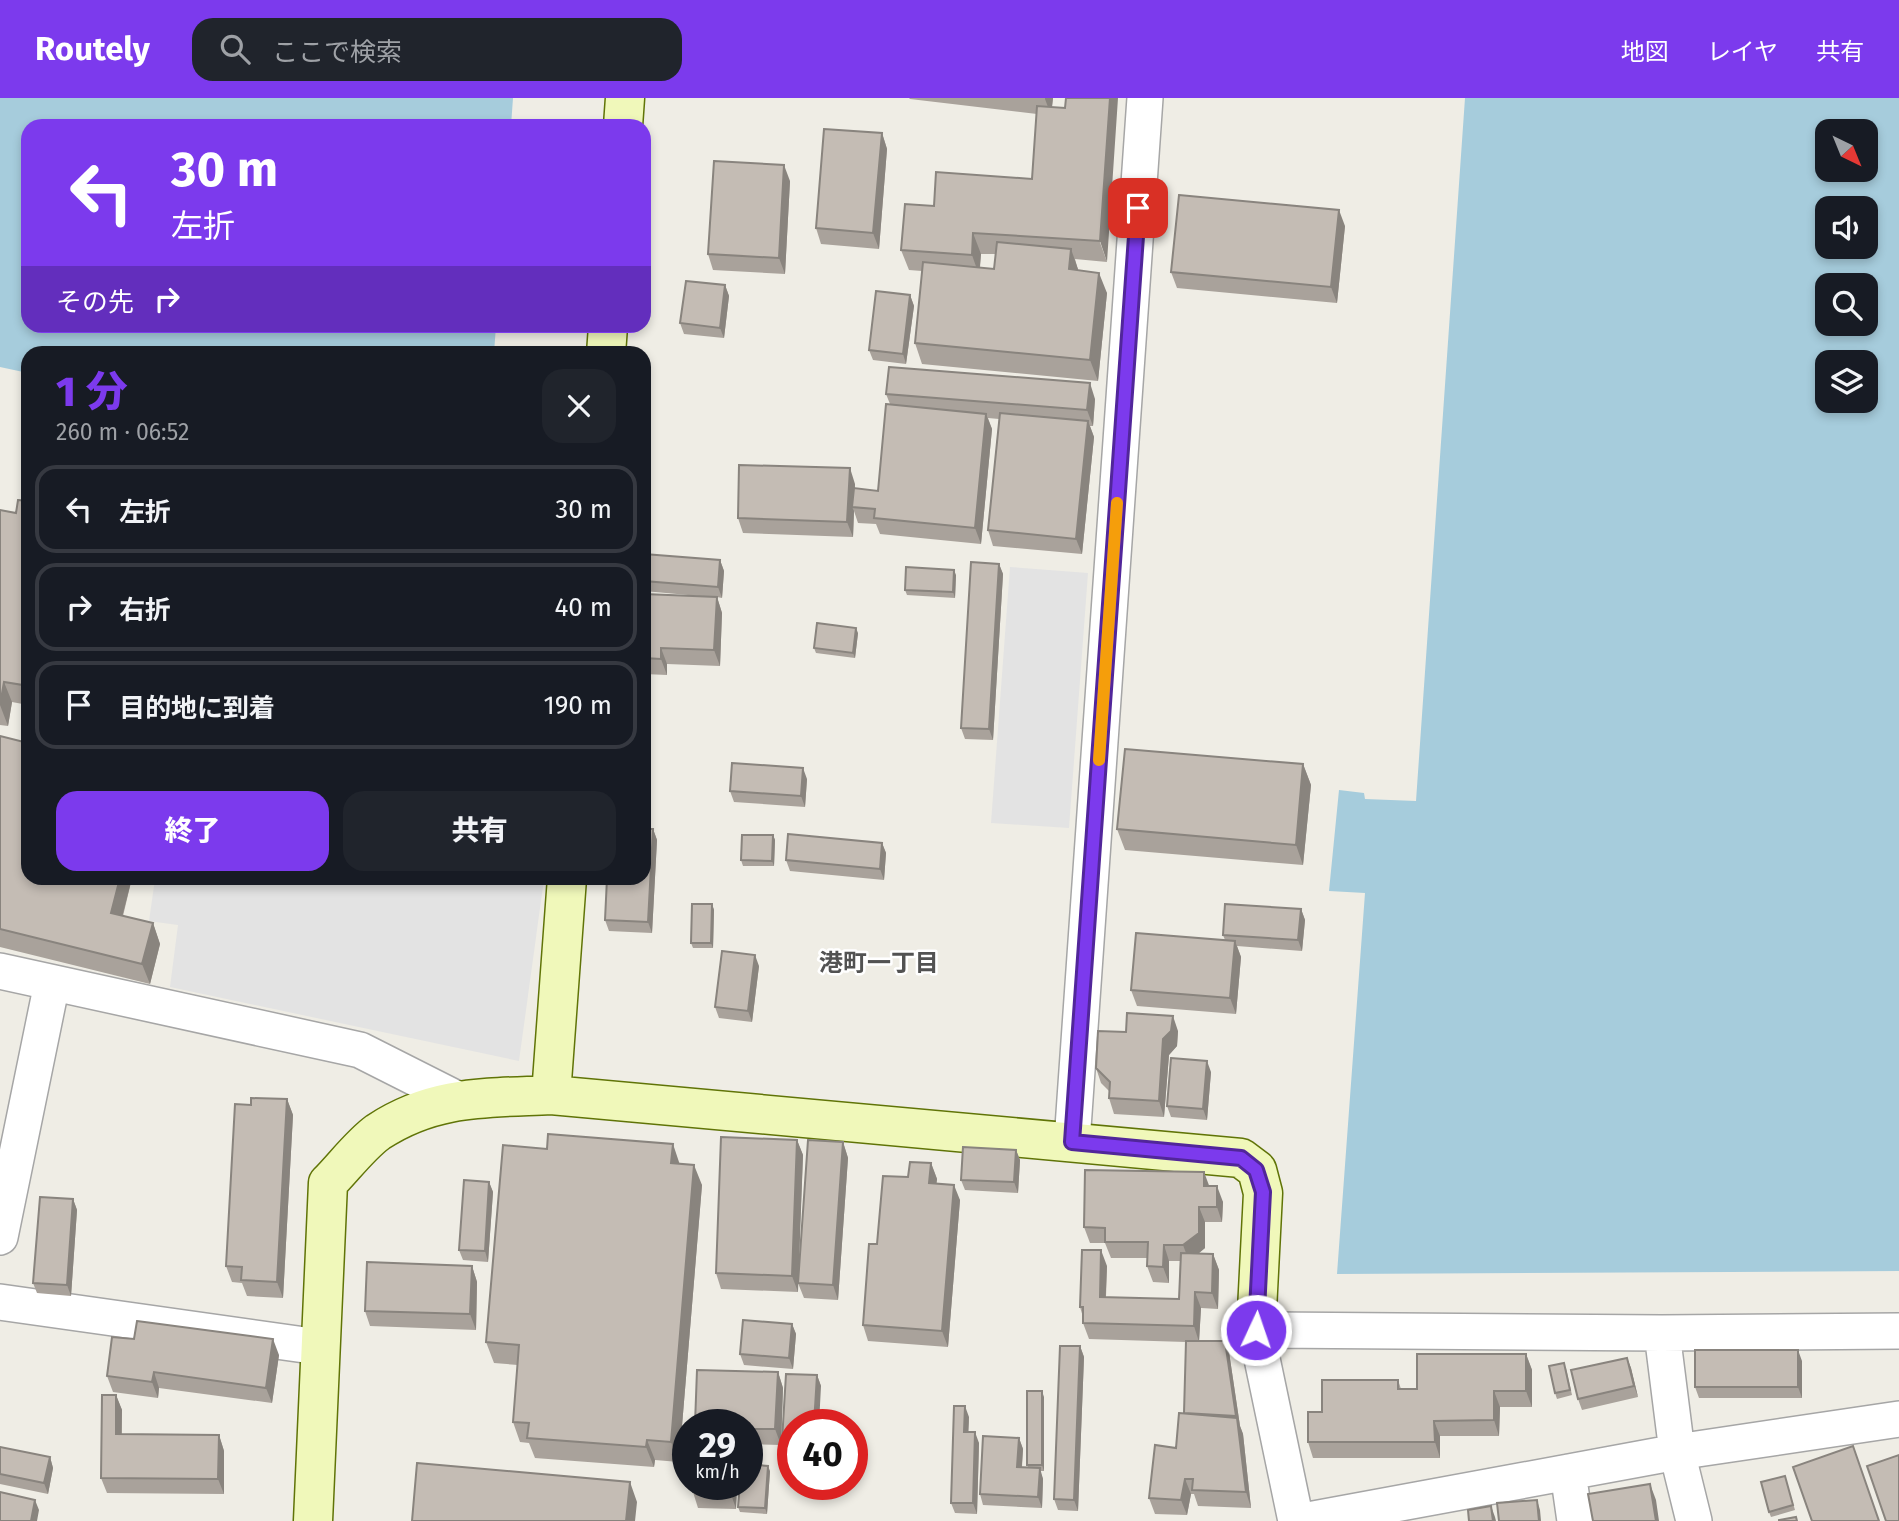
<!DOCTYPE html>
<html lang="ja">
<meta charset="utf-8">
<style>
:root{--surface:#171b24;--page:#20242c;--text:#f1f3f6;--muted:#9ea1a6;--line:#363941;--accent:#7c3aed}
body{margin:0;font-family:"Fira Sans","Noto Sans JP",sans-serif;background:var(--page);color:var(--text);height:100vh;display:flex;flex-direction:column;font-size:26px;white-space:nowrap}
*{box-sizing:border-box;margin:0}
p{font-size:23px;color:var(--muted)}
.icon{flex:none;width:38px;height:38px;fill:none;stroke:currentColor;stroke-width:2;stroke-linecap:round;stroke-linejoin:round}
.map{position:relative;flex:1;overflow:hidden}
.side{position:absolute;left:21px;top:248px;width:630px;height:539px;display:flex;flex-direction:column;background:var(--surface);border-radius:21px;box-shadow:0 4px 10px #0003}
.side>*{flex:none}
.hud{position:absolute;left:21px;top:21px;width:630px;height:214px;border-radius:21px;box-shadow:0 4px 10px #0003;background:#7c3aed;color:#fff;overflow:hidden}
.needle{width:46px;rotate:137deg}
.controls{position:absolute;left:1815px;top:21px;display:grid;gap:14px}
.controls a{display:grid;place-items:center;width:63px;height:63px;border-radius:14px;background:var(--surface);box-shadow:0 4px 10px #0003;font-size:35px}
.speed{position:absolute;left:672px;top:1311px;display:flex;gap:14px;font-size:35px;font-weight:700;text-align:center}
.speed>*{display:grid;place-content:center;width:91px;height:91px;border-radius:50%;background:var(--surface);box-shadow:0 4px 10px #0003;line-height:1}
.speed small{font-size:18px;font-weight:400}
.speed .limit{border:10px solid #d22;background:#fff;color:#111}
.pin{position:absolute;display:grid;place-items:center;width:60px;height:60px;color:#fff;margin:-30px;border-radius:14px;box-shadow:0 4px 10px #0006}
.me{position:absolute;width:77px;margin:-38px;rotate:3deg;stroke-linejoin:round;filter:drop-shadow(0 0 5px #0008)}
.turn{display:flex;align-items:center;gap:24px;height:147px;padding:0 35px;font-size:32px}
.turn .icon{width:91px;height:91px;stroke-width:2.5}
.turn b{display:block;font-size:49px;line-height:60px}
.then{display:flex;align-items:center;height:66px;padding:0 35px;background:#0003;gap:14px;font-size:26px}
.round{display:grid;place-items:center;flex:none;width:74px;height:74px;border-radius:21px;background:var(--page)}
.head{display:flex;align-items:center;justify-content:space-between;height:119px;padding:0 35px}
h1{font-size:42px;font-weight:800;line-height:52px;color:var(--accent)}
.primary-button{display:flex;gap:14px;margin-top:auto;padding:14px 35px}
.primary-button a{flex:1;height:80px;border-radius:21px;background:var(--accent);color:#fff;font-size:28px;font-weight:800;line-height:80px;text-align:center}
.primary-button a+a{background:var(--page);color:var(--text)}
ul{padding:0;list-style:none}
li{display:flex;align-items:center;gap:21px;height:88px;margin:0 14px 10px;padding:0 21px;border:4px solid var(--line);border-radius:21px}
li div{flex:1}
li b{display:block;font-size:26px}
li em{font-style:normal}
header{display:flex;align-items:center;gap:42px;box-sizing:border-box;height:98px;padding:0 35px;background:var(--accent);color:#fff}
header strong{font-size:33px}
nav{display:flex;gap:38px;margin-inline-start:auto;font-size:24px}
.search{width:490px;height:63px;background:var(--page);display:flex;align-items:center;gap:18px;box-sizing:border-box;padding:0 24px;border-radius:21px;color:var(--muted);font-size:26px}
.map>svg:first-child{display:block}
.parking{fill:#e3e3e3}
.water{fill:#a6ccdc;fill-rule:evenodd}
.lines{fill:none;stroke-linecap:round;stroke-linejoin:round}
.street-casing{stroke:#a6a6a6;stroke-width:38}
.secondary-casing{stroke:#607407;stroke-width:41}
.street{stroke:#fff;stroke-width:35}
.secondary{stroke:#f0f8ba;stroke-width:38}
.wall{fill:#a9a29b;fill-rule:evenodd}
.shaded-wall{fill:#89847e}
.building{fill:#c4bcb4;stroke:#89847e;stroke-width:2}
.route-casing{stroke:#51269a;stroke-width:18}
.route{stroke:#7c3aed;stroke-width:12}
.slow{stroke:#f59e0b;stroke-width:12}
.labels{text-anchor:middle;stroke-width:5;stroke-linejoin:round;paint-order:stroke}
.neighbourhood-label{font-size:24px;font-weight:bold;fill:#525252;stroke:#fff}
</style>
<header>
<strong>Routely</strong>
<div class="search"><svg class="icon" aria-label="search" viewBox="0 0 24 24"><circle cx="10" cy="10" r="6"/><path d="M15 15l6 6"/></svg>ここで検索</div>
<nav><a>地図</a><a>レイヤ</a><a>共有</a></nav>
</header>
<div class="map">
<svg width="1899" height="1423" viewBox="0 0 1899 1423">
<rect width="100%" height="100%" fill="#efede5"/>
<path class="parking" d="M1010,469L1088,475L1069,730L991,725Z
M155,781H544L519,963L170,889L178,827L149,823Z"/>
<path class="water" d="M0,0H513L511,28H28V228H496L494,255L28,256V275L0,269Z
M1465,0H1899V1173L1337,1176L1365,795L1329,793L1339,692L1364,695L1365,701L1416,703ZM1827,33H1866V72H1827ZM1827,110H1866V149H1827ZM1827,187H1866V226H1827ZM1827,264H1866V303H1827Z"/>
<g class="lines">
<defs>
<path id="street" d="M0,873L360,952L457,1001
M1072,1044L1145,0
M0,1139L52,885
M0,1204L319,1249
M1662,1235L1677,1354L1694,1423
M1568,1374L1575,1423
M1296,1423L1256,1232L1662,1235L1899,1233
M1303,1423L1677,1354L1899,1321"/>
<path id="secondary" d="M623,28L625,0
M606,256L608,228
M551,997L567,780
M313,1423L328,1085C344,1069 360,1047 378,1034C434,997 487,1000 551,997L1241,1060L1257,1072L1263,1095L1256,1232"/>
</defs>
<use href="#street" class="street-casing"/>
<use href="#secondary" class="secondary-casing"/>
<use href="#street" class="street"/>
<use href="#secondary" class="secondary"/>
</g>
<path class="wall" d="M909,0H1053L1052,9L1107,164L1075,161L1078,172L1107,195L1098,283L922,266L915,245L922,173L909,172L901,152L934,108L1032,81L1037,16L910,1ZM981,156H996L994,171L980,170Z
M882,35L887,51L879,151L821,146L816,130Z
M790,83L785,176L713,172L708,156Z
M1345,128L1337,205L1177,190L1171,174Z
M725,187L729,198L724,240L684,236L680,225Z
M910,197L914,208L906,266L873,262L869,252Z
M886,296L1095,301L1093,328H1090L1094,339L1082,456L993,448L988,432L999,321L988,320L992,331L981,446L880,436L876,426L858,425L854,413L853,439L743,435L738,420L855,386V391L878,393L890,306Z
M28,403V607L12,604L8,628L0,627V412L16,415Z
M644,456L720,462L724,473L722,500L717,499L722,515L720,568L667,566V577L644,576V496L710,499L644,493Z
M999,466L1003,476L993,642L965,641L961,630Z
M956,477L955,500L907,497L905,492Z
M858,535L855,560L816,555L814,550Z
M0,638L28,780H132L123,818L153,825L160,846L150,886L0,849Z
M1303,666L1311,687L1303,767L1125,752L1117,731Z
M807,681L805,709L734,704L730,693Z
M653,731L657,742L652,835L609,833L605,822Z
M773,737L775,742L774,768H743L741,762Z
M882,745L886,755L884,782L790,773L786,762Z
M712,806L714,812L713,850H693L691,845Z
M1301,811L1305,822L1302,853L1237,848L1241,859L1236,916L1137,908L1131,892L1225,842L1223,837Z
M759,868L752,924L719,920L715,909Z
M1178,933L1177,948L1169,957L1164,1019L1114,1016L1109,1000V993L1101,985L1096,970L1126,934Z
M1211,974L1207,1022L1171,1019L1167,1008Z
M287,1001L293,1017L283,1200L247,1198L242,1185L232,1184L226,1168L251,1007Z
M797,1042L803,1057L798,1180L843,1044L848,1060L838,1202L804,1200L798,1185V1194L721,1191L716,1175Z
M1016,1052L1020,1062L1018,1095L965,1092L961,1082Z
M931,1065L937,1081L936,1085L960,1102L948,1249L868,1243L863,1227L908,1079Z
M680,1066L702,1087L679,1364L655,1362L654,1369L535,1360L529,1345L520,1344L513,1324L518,1267L494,1265L486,1244Z
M489,1084L493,1094L488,1164L463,1162L459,1152Z
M1209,1088L1223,1104L1222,1124H1205V1150L1198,1156H1213L1219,1172L1218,1211L1201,1210L1199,1243H1225L1229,1254L1240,1328L1243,1336L1251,1410L1198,1408L1194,1396H1191L1187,1417L1155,1416L1149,1400L1176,1350L1184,1316L1186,1244L1089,1241L1083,1225V1219L1080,1209L1107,1168L1106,1199L1179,1201L1180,1163H1169V1185L1153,1184L1147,1168V1160H1111L1105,1145H1090L1084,1129Z
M73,1101L77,1112L71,1198L37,1195L33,1185Z
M472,1168L477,1184L476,1232L370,1228L365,1213Z
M792,1226L796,1236L793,1271L744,1267L740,1256Z
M1080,1248L1084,1259L1078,1413L1058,1412L1054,1401Z
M1526,1256L1532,1272V1309H1500L1499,1338H1440V1360H1313L1308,1344L1322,1314L1398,1282L1401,1291H1417Z
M279,1257L272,1305L159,1290L158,1300L113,1294L107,1278Z
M1627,1260L1631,1270L1638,1299L1582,1312L1578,1301Z
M1802,1263V1300H1699L1695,1289Z
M1566,1270L1572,1297L1557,1301L1555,1295Z
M778,1274L783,1290L781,1347L747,1346V1326Z
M817,1277L821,1288L793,1326V1354L786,1353L782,1343Z
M116,1297L122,1312V1336L219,1337L224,1353V1396L107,1395L101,1380Z
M1044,1299V1373H1040L1043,1381L1042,1410L983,1407L980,1396L1019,1340L1023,1351L1022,1369H1028L1027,1367Z
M969,1319L968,1334L979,1345L977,1416L955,1415L951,1405Z
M0,1349L50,1359L53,1370L48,1396L0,1386Z
M770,1373L767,1416L740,1414L738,1409Z
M1785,1378L1795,1412L1771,1419L1769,1414Z
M693,1386H737L736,1411L698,1410L693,1394Z"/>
<path class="shaded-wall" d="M1045,0H1053L1051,17L1045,1Z
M1110,0H1118L1107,164L1100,143Z
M882,35L887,51L879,151L873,135Z
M784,67L790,83L785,176L779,160Z
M1339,112L1345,128L1337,205L1331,189Z
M973,135L981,156L979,177L972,157Z
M1071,151L1078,171L1076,192L1069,171Z
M1099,175L1107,195L1098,283L1090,262Z
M725,187L729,198L724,240L720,230Z
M910,197L914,208L906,266L903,256Z
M1090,285L1095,301L1093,328L1087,312Z
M986,316L992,331L981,446L975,430Z
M1088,323L1094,339L1082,456L1076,441Z
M850,370L855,386L854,409H852L854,413L853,439L847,424Z
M720,462L724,473L722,500L718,489Z
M999,466L1003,476L993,642L989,631Z
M954,472L956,477L955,500L953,494Z
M717,499L722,515L720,568L714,552Z
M856,530L858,535L855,560L853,555Z
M661,550L667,566V577L661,561Z
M28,561V600L23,587Z
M4,584L12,604L8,628L0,607Z
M1303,666L1311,687L1303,767L1296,747Z
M803,670L807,681L805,709L801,698Z
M653,731L657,742L652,835L648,824Z
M773,737L775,742L774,768L772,763Z
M882,745L886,755L884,782L880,771Z
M120,780H132L118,835L111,815Z
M712,806L714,812L713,850L711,845Z
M1301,811L1305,822L1302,853L1298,842Z
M153,825L160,846L150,886L142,866Z
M1235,843L1241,859L1236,916L1230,900Z
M755,857L759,868L752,924L748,913Z
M1173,918L1178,933L1177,948L1169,957L1164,1019L1159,1003L1163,941Z
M1207,963L1211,974L1207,1022L1203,1011Z
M287,1001L293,1017L283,1200L277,1184Z
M797,1042L803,1057L798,1194L792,1178Z
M843,1044L848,1060L838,1202L833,1187Z
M673,1046L680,1067L671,1065Z
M1016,1052L1020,1062L1018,1095L1014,1084Z
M931,1065L937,1081L935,1101L929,1085Z
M694,1067L702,1087L679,1364L671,1344Z
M1204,1074L1210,1090L1204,1088Z
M489,1084L493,1094L488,1164L485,1153Z
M954,1087L960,1102L948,1249L942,1233Z
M1217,1088L1223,1104L1222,1124L1217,1109Z
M73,1101L77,1112L71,1198L67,1187Z
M1199,1109L1205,1124V1150L1189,1163L1183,1147Z
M1164,1147L1169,1163V1185L1163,1169Z
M1101,1152L1107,1168L1105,1214L1100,1199Z
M1213,1156L1219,1172L1218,1211L1212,1195Z
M472,1168L477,1184L476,1232L470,1216Z
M1195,1194L1201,1210L1199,1244L1194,1228Z
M792,1226L796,1236L793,1271L789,1260Z
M273,1241L279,1257L272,1305L266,1290Z
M1225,1243L1229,1254L1240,1328L1243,1336L1251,1410L1246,1394L1237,1321Z
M1080,1248L1084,1259L1078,1413L1074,1402Z
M1798,1252L1802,1263V1300L1798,1289Z
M1526,1256L1532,1272V1309L1526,1293Z
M1627,1260L1631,1270L1638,1299L1634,1288Z
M154,1274L159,1290L158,1300L152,1284Z
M778,1274L783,1290L781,1347L775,1331Z
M817,1277L821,1288L819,1326H814Z
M1042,1293L1044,1299V1373L1042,1367Z
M1494,1293L1500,1309L1499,1338L1494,1322Z
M116,1297L122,1312L121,1352L116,1336Z
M965,1308L969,1319L968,1345L964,1334Z
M1434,1323L1440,1338V1360L1435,1344Z
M975,1334L979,1345L977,1416L973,1405Z
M219,1337L224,1353V1396L218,1381Z
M1019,1340L1023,1351L1021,1379L1017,1369Z
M647,1342L655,1362L654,1369L646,1349Z
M50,1359L53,1370L48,1396L44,1385Z
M768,1368L770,1373L767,1416L765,1410Z
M1040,1370L1043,1381L1042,1410L1038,1399Z
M1185,1381L1191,1396L1187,1417L1181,1402Z
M630,1384L637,1404L635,1423H626Z
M731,1386H737L736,1411L731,1396Z
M1650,1386L1656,1402L1659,1423H1656Z
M35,1402L39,1412L37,1423H31Z
M1537,1402L1540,1412L1541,1423H1539Z
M1491,1408L1495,1419L1496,1423H1493Z"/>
<path class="building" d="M1066,0H1110L1100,143L973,135L972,157L901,152L905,106L934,108L936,74L1032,81L1037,8L1065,10Z
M824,31L882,35L873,135L816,130Z
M714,63L784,67L779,160L708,156Z
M1179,97L1339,112L1331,189L1171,174Z
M997,144L1071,151L1069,171L1099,175L1090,262L915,245L923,164L994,171Z
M686,183L725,187L720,230L680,225Z
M876,193L910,197L903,256L869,252Z
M889,269L1090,285L1087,312L886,296Z
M886,306L986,316L975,430L874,420L875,411L852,409L854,390L878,393Z
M1000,315L1088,323L1076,441L988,432Z
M739,367L850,370L847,424L738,420Z
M18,402L28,403V561L23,587L4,584L0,607V412L16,415Z
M644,456L720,462L718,489L644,483Z
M971,464L999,466L989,631L961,630Z
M906,469L954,472L953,494L905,492Z
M644,496L717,499L714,552L661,550V561L644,560Z
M817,525L856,530L853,555L814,550Z
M0,638L28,645V780H120L111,815L153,825L142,866L0,831Z
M1125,651L1303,666L1296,747L1117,731Z
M732,665L803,670L801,698L730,693Z
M644,731H653L648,824L605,822L607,780H644Z
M788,736L882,745L880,771L786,762Z
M742,737H773L772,763L741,762Z
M692,806H712L711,845H691Z
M1225,806L1301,811L1298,842L1223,837Z
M1136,835L1235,843L1230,900L1131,892Z
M722,853L755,857L748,913L715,909Z
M1127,915L1173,918L1171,933L1163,941L1159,1003L1109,1000L1110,984L1096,970L1098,933L1126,934Z
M1171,960L1207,963L1203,1011L1167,1008Z
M251,1000L287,1001L277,1184L241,1182L242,1169L226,1168L235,1006L251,1007Z
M548,1036L673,1046L671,1065L694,1067L671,1344L647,1342L646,1349L527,1340L529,1325L513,1324L519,1247L486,1244L503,1047L547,1051Z
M721,1039L797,1042L792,1178L716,1175Z
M808,1042L843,1044L833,1187L798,1185Z
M963,1049L1016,1052L1014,1084L961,1082Z
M910,1064L931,1065L929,1085L954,1087L942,1233L863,1227L869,1146H877L883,1078L908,1079Z
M1085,1072L1204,1074V1088H1217V1109H1199V1135L1183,1147H1164L1163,1169L1147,1168L1148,1144H1105V1130L1084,1129Z
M464,1082L489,1084L485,1153L459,1152Z
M40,1099L73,1101L67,1187L33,1185Z
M1082,1152H1101L1100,1199L1179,1201L1181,1155L1213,1156L1212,1195L1195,1194L1194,1228L1083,1225V1209H1080Z
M367,1164L472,1168L470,1216L365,1213Z
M743,1222L792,1226L789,1260L740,1256Z
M137,1223L273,1241L266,1290L154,1274L152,1284L107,1278L112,1239L134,1241Z
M1186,1243H1225L1236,1318L1184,1315Z
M1060,1248H1080L1074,1402L1054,1401Z
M1695,1252H1798V1289H1695Z
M1417,1256H1526V1293H1494V1322L1434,1323L1435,1344H1308V1314H1322V1282H1398V1291H1417Z
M1627,1260L1634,1288L1578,1301L1571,1272Z
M1564,1265L1570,1292L1555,1295L1549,1268Z
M697,1272L778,1274L775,1331H747V1326H695Z
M786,1276L817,1277L814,1326H793V1343H782Z
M1027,1293H1042V1367H1027Z
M102,1297H116V1336L219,1337L218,1381L101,1380Z
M954,1308H965L964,1334H975L973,1405H951Z
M1179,1315L1237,1320L1246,1394L1192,1392L1193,1381H1185L1181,1402L1149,1400L1155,1347L1176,1350Z
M983,1338L1019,1340L1017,1369L1040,1370L1038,1399L980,1396Z
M1853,1348L1879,1423H1812L1793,1369Z
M0,1349L50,1359L44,1385L0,1376Z
M1899,1357V1423H1886L1867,1368Z
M417,1365L630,1384L626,1423H412Z
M747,1366L768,1368L765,1410L738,1409L740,1386H747Z
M1785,1378L1793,1407L1769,1414L1761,1384Z
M693,1386H731V1396L693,1394Z
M1650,1386L1656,1423H1593L1588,1396Z
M0,1394L35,1402L31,1423H0Z
M1537,1402L1539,1423H1499L1497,1405Z
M1491,1408L1493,1423H1469L1468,1412Z
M1796,1419L1797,1423H1779V1422Z"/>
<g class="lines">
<defs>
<path id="route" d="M1138,110L1072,1044L1241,1060L1256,1072L1263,1094L1256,1232"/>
</defs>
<use href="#route" class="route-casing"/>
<use href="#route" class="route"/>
<path class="slow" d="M1099,662L1117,405"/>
</g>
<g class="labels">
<g class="neighbourhood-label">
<text x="879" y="873">港町一丁目</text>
</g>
</g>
</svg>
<div class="controls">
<a><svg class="needle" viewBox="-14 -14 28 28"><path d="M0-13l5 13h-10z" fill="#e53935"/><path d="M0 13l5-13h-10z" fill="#9ea1a6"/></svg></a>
<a><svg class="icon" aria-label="sound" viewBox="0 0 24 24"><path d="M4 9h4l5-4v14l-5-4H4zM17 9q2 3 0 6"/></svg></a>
<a><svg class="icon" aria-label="search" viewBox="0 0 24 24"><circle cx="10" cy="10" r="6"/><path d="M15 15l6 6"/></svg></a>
<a><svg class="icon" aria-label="layers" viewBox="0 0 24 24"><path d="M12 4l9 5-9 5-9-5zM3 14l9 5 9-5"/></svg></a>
</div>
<div class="speed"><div>29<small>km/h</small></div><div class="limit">40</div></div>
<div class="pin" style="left:1138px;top:110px;background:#d93025"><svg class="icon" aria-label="arrive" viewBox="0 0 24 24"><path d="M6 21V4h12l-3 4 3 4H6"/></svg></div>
<svg class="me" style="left:1256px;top:1232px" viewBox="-20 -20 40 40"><circle r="17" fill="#7c3aed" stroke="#fff" stroke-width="3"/><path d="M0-11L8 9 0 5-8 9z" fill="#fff"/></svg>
<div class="hud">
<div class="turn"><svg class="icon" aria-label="left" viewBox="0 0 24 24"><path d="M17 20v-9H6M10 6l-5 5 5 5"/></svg><div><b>30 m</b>左折</div></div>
<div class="then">その先<svg class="icon" aria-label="right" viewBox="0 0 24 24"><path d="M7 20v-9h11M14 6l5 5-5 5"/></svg></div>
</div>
<section class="side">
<div class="head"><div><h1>1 分</h1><p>260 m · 06:52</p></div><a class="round"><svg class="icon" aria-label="close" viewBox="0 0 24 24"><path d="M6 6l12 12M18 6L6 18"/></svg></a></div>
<ul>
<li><svg class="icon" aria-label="left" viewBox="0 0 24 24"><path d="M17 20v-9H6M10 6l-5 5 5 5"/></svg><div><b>左折</b></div><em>30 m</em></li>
<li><svg class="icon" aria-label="right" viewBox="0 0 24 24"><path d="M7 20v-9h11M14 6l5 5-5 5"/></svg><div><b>右折</b></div><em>40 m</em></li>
<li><svg class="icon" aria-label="arrive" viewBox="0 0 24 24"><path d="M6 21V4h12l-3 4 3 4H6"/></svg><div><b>目的地に到着</b></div><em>190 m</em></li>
</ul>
<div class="primary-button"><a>終了</a><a>共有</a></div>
</section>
</div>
